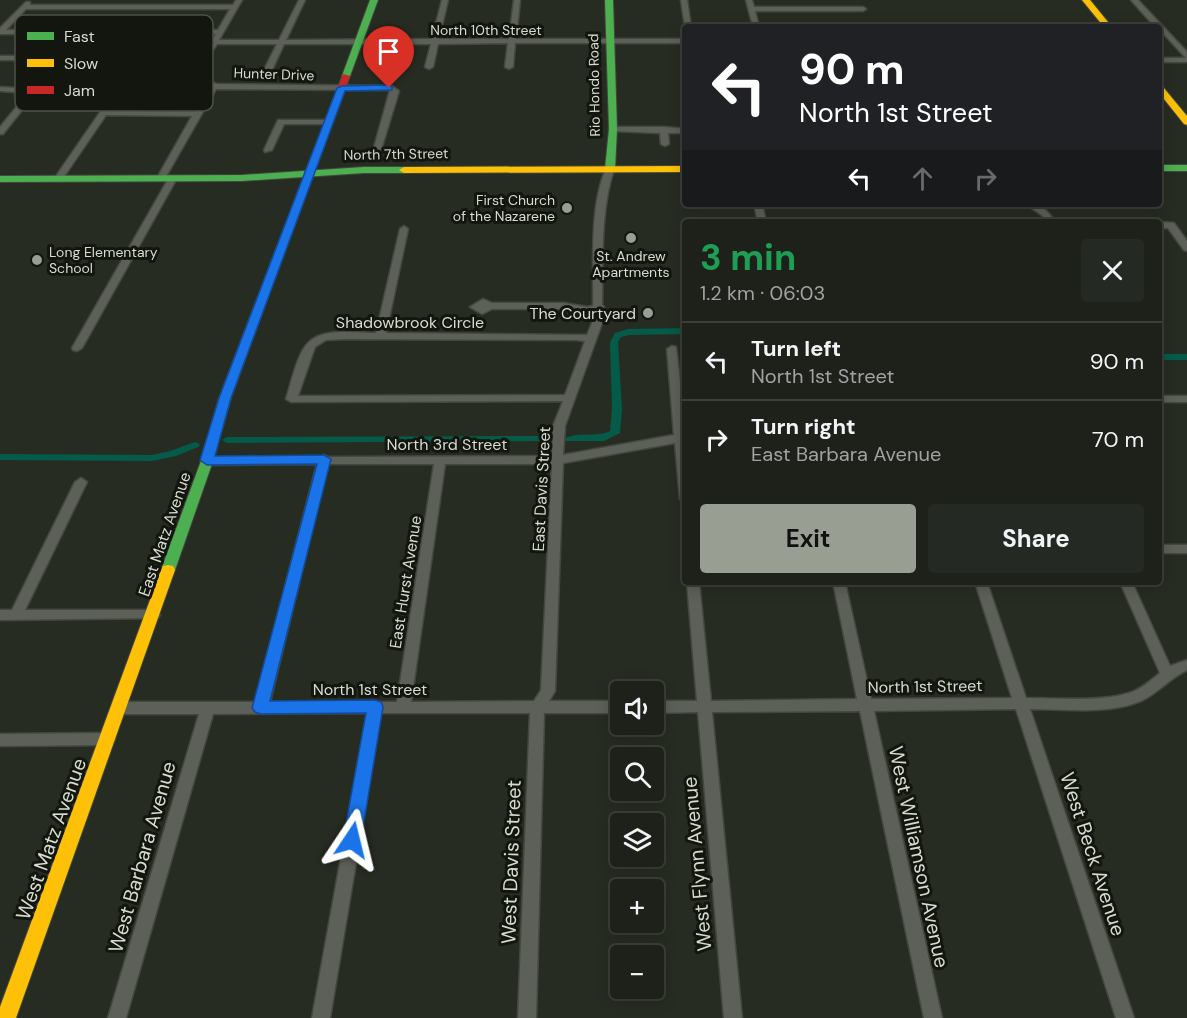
<!DOCTYPE html>
<meta charset="utf-8">
<style>
:root{--surface:#1d211a;--page:#252923;--text:#f1f3f6;--muted:#a0a3a2;--line:#3b3e39;--accent:#999e93}
body{margin:0;font-family:"DM Sans",sans-serif;background:var(--page);color:var(--text);height:100vh;display:flex;flex-direction:column;font-size:22px;white-space:nowrap}
*{box-sizing:border-box;margin:0}
p{font-size:20px;color:var(--muted)}
.icon{flex:none;width:33px;height:33px;fill:none;stroke:currentColor;stroke-width:2;stroke-linecap:round;stroke-linejoin:round}
.map{position:relative;flex:1;overflow:hidden}
.panel{position:absolute;left:682px;top:219px;width:480px;height:366px;display:flex;flex-direction:column;background:var(--surface);border-radius:6px;box-shadow:0 3px 15px #0003,0 0 0 2px var(--line)}
.panel>*{flex:none}
.guide{position:absolute;left:682px;top:24px;width:480px;height:183px;border-radius:6px;box-shadow:0 3px 15px #0003,0 0 0 2px var(--line);background:#202124;color:#fff;overflow:hidden}
.controls{position:absolute;left:610px;top:681px;display:grid;gap:12px}
.controls a{display:grid;place-items:center;width:54px;height:54px;border-radius:6px;background:var(--surface);box-shadow:0 3px 15px #0003,0 0 0 2px var(--line);font-size:30px}
.pin{position:absolute;display:grid;place-items:center;width:51px;height:51px;color:#fff;margin:-62px -26px;border-radius:50% 50% 50% 0;rotate:-45deg;box-shadow:0 0 6px #0007}
.pin .icon{rotate:45deg}
.me{position:absolute;width:66px;margin:-33px;rotate:10deg;stroke-linejoin:round;filter:drop-shadow(0 0 4px #0008)}
.turn{display:flex;align-items:center;gap:21px;height:126px;padding:0 18px;font-size:27px}
.turn .icon{width:78px;height:78px;stroke-width:2.5}
.turn b{display:block;font-size:42px;line-height:51px}
.lanes{display:flex;align-items:center;height:57px;padding:0 18px;background:#0003;justify-content:center;gap:30px;direction:ltr}
.lanes .off{opacity:.35}
.round{display:grid;place-items:center;flex:none;width:63px;height:63px;border-radius:6px;background:var(--page)}
.summary{display:flex;align-items:center;justify-content:space-between;height:102px;padding:0 18px}
h1{font-size:36px;font-weight:700;line-height:45px;color:#1e9e55}
.primary-button{display:flex;gap:12px;margin-top:auto;padding:12px 18px}
.primary-button a{flex:1;height:69px;border-radius:6px;background:var(--accent);color:#111;font-size:24px;font-weight:700;line-height:69px;text-align:center}
.primary-button a+a{background:var(--page);color:var(--text)}
ul{padding:0;list-style:none}
li{display:flex;align-items:center;gap:18px;height:78px;padding:0 18px;border-top:2px solid var(--line)}
li div{flex:1}
li b{display:block;font-size:22px}
li em{font-style:normal}
.map>svg:first-child{display:block}
.lines{fill:none;stroke-linecap:round;stroke-linejoin:round}
.canal{fill:#045b49;fill-rule:evenodd}
.street-casing{stroke:#43483f;stroke-width:3}
.fast-casing{stroke:#43483f;stroke-width:2}
.slow-casing{stroke:#43483f;stroke-width:2}
.jam-casing{stroke:#43483f;stroke-width:2}
.street{fill:#5c6058;fill-rule:evenodd}
.fast{fill:#4caf50;fill-rule:evenodd}
.slow{fill:#ffc107;fill-rule:evenodd}
.jam{fill:#c62828;fill-rule:evenodd}
.route{fill:#1a73e8;stroke:#114b97;stroke-width:1.5}
.poi-dot{fill:#999e93;stroke:#13160e;stroke-width:2}
.labels{text-anchor:middle;stroke-width:6;stroke-linejoin:round;paint-order:stroke}
.far-street-label{font-size:14px;fill:#d6dbd0;stroke:#13160e}
.far-poi-label{font-size:14px;fill:#d6dbd0;stroke:#13160e;text-anchor:end}
.poi-label{font-size:16px;fill:#d6dbd0;stroke:#13160e;text-anchor:end}
.street-label{font-size:16px;fill:#d6dbd0;stroke:#13160e}
.near-street-label{font-size:20px;fill:#d6dbd0;stroke:#13160e}
.key{fill:#13160e;stroke:#4e5148;stroke-width:1.5}
.key-label{font-size:16px;fill:#d6dbd0}
</style>
<div class="map">
<svg width="1187" height="1018" viewBox="0 0 1187 1018">
<rect width="100%" height="100%" fill="#272c22"/>
<g class="lines">
<path class="canal" d="M686,328V334L629,335L621,337L618,342L622,409L620,433L604,441H566L564,439C576,431 596,438 610,431L612,409L610,342L615,333L628,329Z
M1160,354H1187V360H1160Z
M545,436L550,439L548,441L227,443L222,440L227,437Z
M195,442L198,443L200,445L198,447L176,456L152,461L0,460V454L152,455L170,451Z"/>
<defs>
<path id="street" d="M236,0H242L219,40H279L299,0H305L286,40L432,39L442,0H448L439,39H509L514,0H520L516,39H686V43H515L513,67L509,69L505,67L508,43L438,44L433,67L429,69L425,67L431,44H284L272,70L268,72L264,70L277,44H217L207,59L205,60H0V56H203L216,34H0V28L26,2H30V5H233ZM26,9H230L218,30H6Z
M681,0H687L691,27H685Z
M746,0H752L754,7H863L866,9L863,11H755L759,27H753Z
M1131,0H1138L1187,52V62H1160V58H1186L1160,30V27H1155Z
M214,83L217,84L392,86L399,91L380,153L373,151L390,90L216,89L164,180L157,178L192,116L106,115L61,181L54,179L116,89L135,84H211ZM136,88L208,89L195,112L109,111L122,93Z
M0,87L33,89L37,91L3,134H0V127L28,93L0,91Z
M278,120H329L333,122L329,124H284L272,150L265,152L264,150Z
M610,127H664L686,129V133H668L669,144L665,146L661,144L660,133L613,131L609,129Z
M607,167L614,169C600,212 603,260 602,305L604,307L602,323L565,426L563,455L674,435L667,349L672,346L676,347L686,434V503L680,499L675,443L563,463L555,691L549,701H621V713H544L536,1018H518L530,713H381L330,1018H312L367,713L213,714L126,1018H108L199,714H119L114,712L112,708L114,704L119,702H255L317,464L207,465L201,461L207,457H320L324,455L328,457L552,456L553,426L563,401L291,402L286,399C291,384 297,354 308,343C323,327 356,333 376,333L400,229L404,226L408,229L386,333L587,335L592,323V312L587,313L564,309H492L482,314L470,307L483,299L492,303H564L587,307L593,306C594,265 589,203 607,167ZM345,339L576,340L585,341L565,395L298,396L315,347L326,340ZM328,464H434L397,702H270ZM445,464H552L541,690L534,701L411,702Z
M170,176L177,178L82,348L77,351L73,350L72,348Z
M754,204H762L766,222H758Z
M1026,204C1040,204 1048,210 1055,222H1047L1043,216Z
M1160,222L1174,223L1187,241V251L1184,250L1168,228H1160Z
M1160,396H1187V402H1160Z
M81,478L87,482L25,610H153L158,612L160,615L158,618L0,620V610H12L75,482Z
M1160,545H1187V553H1160Z
M687,582H699L711,701L857,699L833,582H845L871,699L1012,698L975,582H987L1026,698C1056,698 1101,702 1129,693C1140,690 1150,681 1160,673L1120,582H1132L1170,666L1187,660V670C1170,678 1158,693 1141,701C1107,715 1065,709 1030,709L1134,1018H1116L1016,709L874,711L942,1018H924L860,711L712,712L742,1018H724L698,712L654,713V701H697Z
M108,733L113,735L115,739L113,743L108,745L0,746V734Z"/>
<path id="fast" d="M370,0H378L350,76L343,78L342,76Z
M605,0H613L617,129L615,169L610,172L605,169L609,129Z
M1160,165H1187V171H1160Z
M364,167H404L409,170L404,173H364L242,181L0,182V176L242,175Z
M273,267L278,270L231,398L213,461L175,570L173,574H163L161,570L201,461L219,398L268,270Z"/>
<path id="slow" d="M1082,0H1090L1112,27H1104Z
M1160,87H1163L1187,116V125L1184,124L1160,94Z
M686,166V172L404,173L399,170L404,167Z
M168,565L173,566L175,570L16,1018H0V1007L161,570L163,566Z"/>
<path id="jam" d="M343,74L350,76L278,270L273,273L269,272L268,270Z"/>
</defs>
<use href="#street" class="street-casing"/>
<use href="#fast" class="fast-casing"/>
<use href="#slow" class="slow-casing"/>
<use href="#jam" class="jam-casing"/>
<use href="#street" class="street"/>
<use href="#fast" class="fast"/>
<use href="#slow" class="slow"/>
<use href="#jam" class="jam"/>
</g>
<path class="route" d="M389,85L392,86V90L345,91L231,398L215,456L324,455L331,459L270,701L375,700L381,702L383,707L361,840L358,846L352,848L346,846L343,840L366,713L261,714L255,712L252,708L317,464L207,465L200,460L219,398L337,88L342,86Z"/>
<g class="poi-dot">
<circle cx="567" cy="208" r="6"/>
<circle cx="631" cy="238" r="6"/>
<circle cx="37" cy="260" r="6"/>
<circle cx="648" cy="313" r="6"/>
</g>
<g class="labels">
<g class="far-street-label">
<text x="486" y="35">North 10th Street</text>
<text transform="translate(274 74) rotate(2)" y="5">Hunter Drive</text>
<text transform="translate(594 85) rotate(-91)" y="5">Rio Hondo Road</text>
<text transform="translate(396 154) rotate(-1)" y="5">North 7th Street</text>
</g>
<g class="far-poi-label">
<text x="555" y="205">First Church<tspan x="555" dy="16">of the Nazarene</tspan></text>
<text x="49" y="257" text-anchor="start">Long Elementary<tspan x="49" dy="16">School</tspan></text>
<text x="631" y="261" text-anchor="middle">St. Andrew<tspan x="631" dy="16">Apartments</tspan></text>
</g>
<g class="poi-label">
<text x="636" y="319">The Courtyard</text>
</g>
<g class="street-label">
<text x="410" y="328">Shadowbrook Circle</text>
<text x="447" y="450">North 3rd Street</text>
<text transform="translate(541 489) rotate(-87)" y="6">East Davis Street</text>
<text transform="translate(164 534) rotate(-71)" y="6">East Matz Avenue</text>
<text transform="translate(405 582) rotate(-81)" y="6">East Hurst Avenue</text>
<text transform="translate(925 686) rotate(-1)" y="6">North 1st Street</text>
<text x="370" y="695">North 1st Street</text>
</g>
<g class="near-street-label">
<text transform="translate(51 839) rotate(-70)" y="7">West Matz Avenue</text>
<text transform="translate(1093 854) rotate(72)" y="7">West Beck Avenue</text>
<text transform="translate(142 857) rotate(-74)" y="7">West Barbara Avenue</text>
<text transform="translate(919 857) rotate(78)" y="7">West Williamson Avenue</text>
<text transform="translate(511 862) rotate(-88)" y="7">West Davis Street</text>
<text transform="translate(697 864) rotate(-95)" y="7">West Flynn Avenue</text>
</g>
</g>
<rect x="15" y="15" width="198" height="96" rx="9" class="key"/>
<rect x="27" y="32" width="27" height="8" fill="#4caf50"/>
<rect x="27" y="59" width="27" height="8" fill="#ffc107"/>
<rect x="27" y="86" width="27" height="8" fill="#c62828"/>
<g class="key-label">
<text x="64" y="42">Fast</text>
<text x="64" y="69">Slow</text>
<text x="64" y="96">Jam</text>
</g>
</svg>
<div class="controls">
<a><svg class="icon" aria-label="sound" viewBox="0 0 24 24"><path d="M4 9h4l5-4v14l-5-4H4zM17 9q2 3 0 6"/></svg></a>
<a><svg class="icon" aria-label="search" viewBox="0 0 24 24"><circle cx="10" cy="10" r="6"/><path d="M15 15l6 6"/></svg></a>
<a><svg class="icon" aria-label="layers" viewBox="0 0 24 24"><path d="M12 4l9 5-9 5-9-5zM3 14l9 5 9-5"/></svg></a>
<a>+</a>
<a>−</a>
</div>
<div class="pin" style="left:389px;top:88px;background:#d93025"><svg class="icon" aria-label="arrive" viewBox="0 0 24 24"><path d="M6 21V4h12l-3 4 3 4H6"/></svg></div>
<svg class="me" style="left:352px;top:840px" viewBox="-20 -20 40 40"><path d="M0-17L14 15 0 8-14 15z" fill="#1a73e8" stroke="#fff" stroke-width="4"/></svg>
<div class="guide">
<div class="turn"><svg class="icon" aria-label="left" viewBox="0 0 24 24"><path d="M17 20v-9H6M10 6l-5 5 5 5"/></svg><div><b>90 m</b>North 1st Street</div></div>
<div class="lanes"><svg class="icon" aria-label="left" viewBox="0 0 24 24"><path d="M17 20v-9H6M10 6l-5 5 5 5"/></svg><svg class="icon off" aria-label="ahead" viewBox="0 0 24 24"><path d="M12 20V5M6 11l6-6 6 6"/></svg><svg class="icon off" aria-label="right" viewBox="0 0 24 24"><path d="M7 20v-9h11M14 6l5 5-5 5"/></svg></div>
</div>
<section class="panel">
<div class="summary"><div><h1>3 min</h1><p>1.2 km · 06:03</p></div><a class="round"><svg class="icon" aria-label="close" viewBox="0 0 24 24"><path d="M6 6l12 12M18 6L6 18"/></svg></a></div>
<ul>
<li><svg class="icon" aria-label="left" viewBox="0 0 24 24"><path d="M17 20v-9H6M10 6l-5 5 5 5"/></svg><div><b>Turn left</b><p>North 1st Street</p></div><em>90 m</em></li>
<li><svg class="icon" aria-label="right" viewBox="0 0 24 24"><path d="M7 20v-9h11M14 6l5 5-5 5"/></svg><div><b>Turn right</b><p>East Barbara Avenue</p></div><em>70 m</em></li>
</ul>
<div class="primary-button"><a>Exit</a><a>Share</a></div>
</section>
</div>
